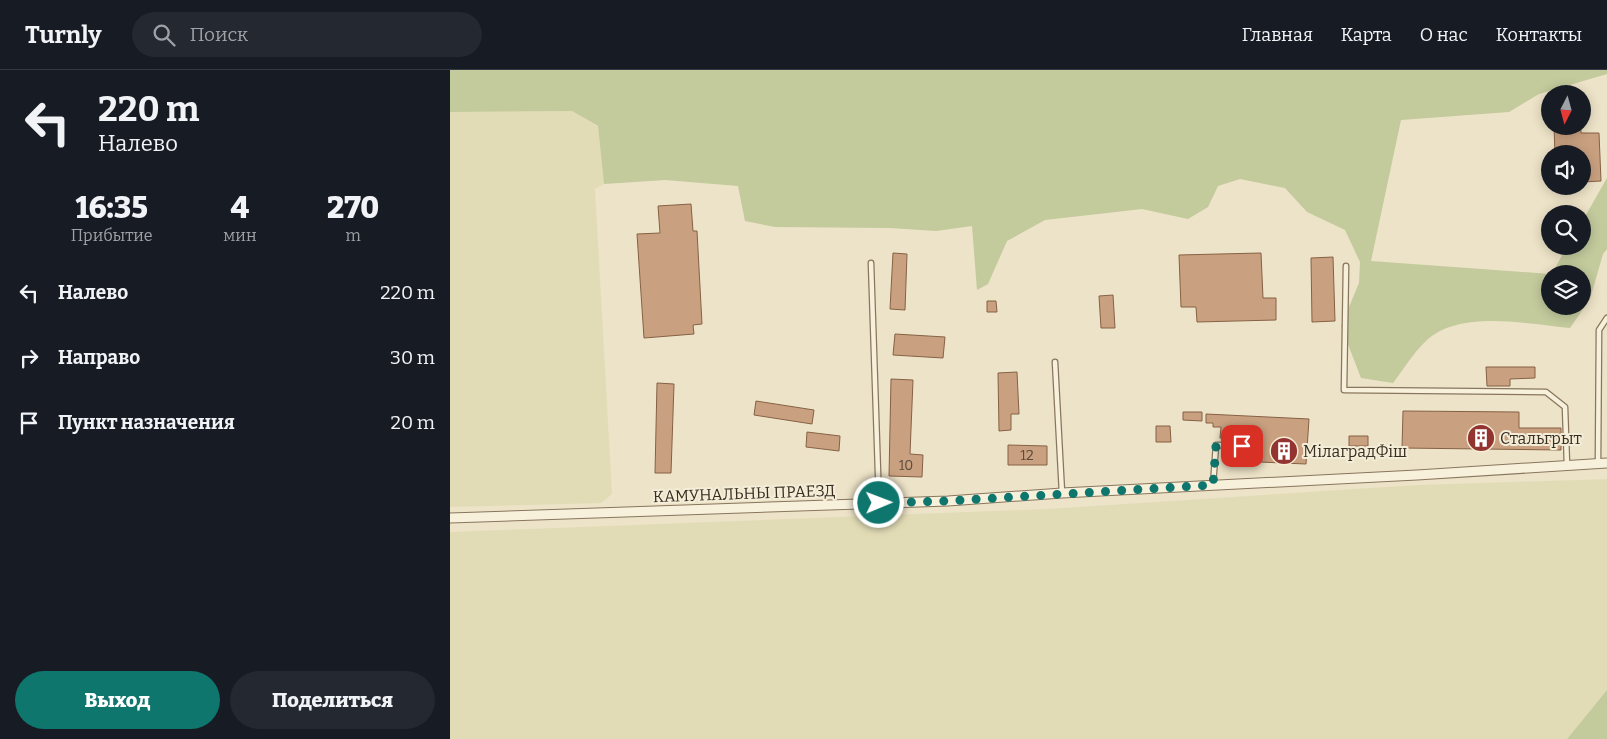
<!DOCTYPE html>
<html lang="ru">
<meta charset="utf-8">
<style>
:root{--surface:#171b24;--page:#242831;--text:#f1f3f6;--muted:#9ea1a6;--line:#363941;--accent:#0f766e}
body{margin:0;font-family:Bitter,serif;background:var(--page);color:var(--text);height:100vh;display:flex;flex-direction:column;font-size:19px;white-space:nowrap}
*{box-sizing:border-box;margin:0}
p{font-size:16px;color:var(--muted)}
.icon{flex:none;width:28px;height:28px;fill:none;stroke:currentColor;stroke-width:2;stroke-linecap:round;stroke-linejoin:round}
.map{position:relative;flex:1;overflow:hidden}
.details{display:flex;flex-direction:column;background:var(--surface);width:450px}
.details>*{flex:none}
.top-card{background:#171b24;color:var(--text);overflow:hidden}
.needle{width:32px;rotate:186deg}
.controls{position:absolute;left:1091px;top:15px;display:grid;gap:10px}
.controls a{display:grid;place-items:center;width:50px;height:50px;border-radius:50%;background:var(--surface);box-shadow:0 2px 12px #0003;font-size:25px}
.pin{position:absolute;display:grid;place-items:center;width:42px;height:42px;color:#fff;margin:-21px;border-radius:10px;box-shadow:0 2px 8px #0006}
.me{position:absolute;width:55px;margin:-28px;rotate:89deg;stroke-linejoin:round;filter:drop-shadow(0 0 4px #0008)}
.turn{display:flex;align-items:center;gap:18px;height:105px;padding:0 15px;font-size:22px}
.turn .icon{width:65px;height:65px;stroke-width:2.5}
.turn b{display:block;font-size:35px;line-height:42px}
.eta{display:flex;justify-content:space-evenly;align-items:center;height:85px;text-align:center}
.eta b{font-size:30px;font-weight:800;line-height:35px}
.action{display:flex;gap:10px;margin-top:auto;padding:10px 15px}
.action a{flex:1;height:58px;border-radius:30px;background:var(--accent);color:#fff;font-size:20px;font-weight:800;line-height:58px;text-align:center}
.action a+a{background:var(--page);color:var(--text)}
ul{padding:0;list-style:none}
li{display:flex;align-items:center;gap:15px;height:65px;padding:0 15px}
li div{flex:1}
li b{display:block;font-size:19px}
li em{font-style:normal}
header{display:flex;align-items:center;gap:30px;box-sizing:border-box;height:70px;padding:0 25px;background:var(--surface);border-bottom:1px solid var(--line)}
header strong{font-size:24px}
nav{display:flex;gap:28px;margin-inline-start:auto;font-size:18px}
.search{width:350px;height:45px;background:var(--page);display:flex;align-items:center;gap:12px;box-sizing:border-box;padding:0 18px;border-radius:28px;color:var(--muted);font-size:19px}
main{display:flex;flex:1;min-height:0}
.map>svg:first-child{display:block}
.farmland{fill:#e2dcb6}
.green{fill:#c3ca9c}
.building{fill:#c9a180;stroke:#866145}
.lines{fill:none;stroke-linecap:round;stroke-linejoin:round}
.service-casing{stroke:#88765e;stroke-width:7}
.minor-casing{stroke:#88765e;stroke-width:11}
.service{stroke:#f7f0db;stroke-width:4.5}
.minor{stroke:#f7f0db;stroke-width:9}
.route{stroke:#0f766e;stroke-width:9;stroke-dasharray:0 16.2}
.labels{text-anchor:middle;stroke-width:4;stroke-linejoin:round;paint-order:stroke}
.number-label{font-size:14px;fill:#5d4a39}
.poi-label{font-size:16px;fill:#392d21;stroke:#f4edd7;text-anchor:start}
.street-label{font-size:16px;fill:#392d21;stroke:#f4edd7}
</style>
<header>
<strong>Turnly</strong>
<div class="search"><svg class="icon" aria-label="search" viewBox="0 0 24 24"><circle cx="10" cy="10" r="6"/><path d="M15 15l6 6"/></svg>Поиск</div>
<nav><a>Главная</a><a>Карта</a><a>О нас</a><a>Контакты</a></nav>
</header>
<main>
<section class="details">
<div class="top-card">
<div class="turn"><svg class="icon" aria-label="left" viewBox="0 0 24 24"><path d="M17 20v-9H6M10 6l-5 5 5 5"/></svg><div><b>220 m</b>Налево</div></div>
</div>
<div class="eta">
<div><b>16:35</b><p>Прибытие</p></div>
<div><b>4</b><p>мин</p></div>
<div><b>270</b><p>m</p></div>
</div>
<ul>
<li><svg class="icon" aria-label="left" viewBox="0 0 24 24"><path d="M17 20v-9H6M10 6l-5 5 5 5"/></svg><div><b>Налево</b></div><em>220 m</em></li>
<li><svg class="icon" aria-label="right" viewBox="0 0 24 24"><path d="M7 20v-9h11M14 6l5 5-5 5"/></svg><div><b>Направо</b></div><em>30 m</em></li>
<li><svg class="icon" aria-label="arrive" viewBox="0 0 24 24"><path d="M6 21V4h12l-3 4 3 4H6"/></svg><div><b>Пункт назначения</b></div><em>20 m</em></li>
</ul>
<div class="action"><a>Выход</a><a>Поделиться</a></div>
</section>
<div class="map">
<svg width="1157" height="669" viewBox="0 0 1157 669">
<rect width="100%" height="100%" fill="#ede3c8"/>
<path class="farmland" d="M122,41L148,57L154,114L145,119L162,424L151,433L0,437V42Z
M1157,409V620L1117,669H0V462L597,439L968,415Z"/>
<path class="green" d="M0,0H1157V4L1089,24L1059,42L951,50L921,191L1100,204V236H1132V204H1102L1117,176H1132L1133,150L1157,108V179L1153,184L1140,229L1120,258C1078,254 1009,239 976,271C963,283 953,300 943,313L911,308L891,256L909,213L910,192L895,160L857,142L835,118L790,109L768,116L758,137L738,149L692,139L595,150L557,171L538,214L527,220L522,156L486,161L440,158L325,157L295,151L288,116L215,110L154,114L148,56L122,41L0,42Z
M1157,620V669H1117Z"/>
<path class="building" d="M1104,56H1131V63H1149L1151,111L1132,112V84H1105Z
M241,134L243,161H247L252,254L243,255L244,264L194,268L187,164L210,163L208,136Z
M443,183L457,184L455,240L440,239Z
M811,183L813,228H826V250L747,252L746,237H731L729,185Z
M883,187L885,251L862,252L861,188Z
M663,225L665,258H651L649,226Z
M537,231H546L547,242H537Z
M445,264L495,267L493,288L443,285Z
M1036,297H1085V308L1060,309V316H1037Z
M567,302L569,344H561V360L549,361L548,303Z
M441,309L463,310L460,384L473,385L472,407L439,406Z
M207,313L224,314L221,403H205Z
M306,331L364,340L362,354L304,345Z
M953,341L1069,342V358H1111V380L952,378Z
M733,342H752V351L733,350Z
M756,344L859,349L856,394L810,392L811,369L770,368L771,357H763V353H756Z
M706,356H720L721,372H706Z
M357,362L390,366L389,381L356,377Z
M899,366H918V376H899Z
M558,375L597,376V395H558Z"/>
<g class="lines">
<defs>
<path id="service" d="M421,193L429,433
M896,196L894,320L1096,322L1115,337L1117,395
M605,292L612,423
M1148,393L1149,260L1157,248
M763,415L766,375L806,376"/>
<path id="minor" d="M0,448L498,431L612,423L967,405L1157,393"/>
</defs>
<use href="#service" class="service-casing"/>
<use href="#minor" class="minor-casing"/>
<use href="#service" class="service"/>
<use href="#minor" class="minor"/>
</g>
<g class="lines">
<path class="route" d="M429,433L498,431L763,415L766,376H792"/>
</g>
<defs>
<symbol id="building-disc" viewBox="-11 -11 22 22"><circle r="9.5" fill="#943431" stroke="#f4edd7"/><path d="M-4-6H4V6H1V3H-1V6H-4ZM-2.5-4.3h1.7v1.8h-1.7ZM.8-4.3h1.7v1.8H.8ZM-2.5-1h1.7V.8h-1.7ZM.8-1h1.7V.8H.8Z" fill="#fff"/></symbol>
</defs>
<g fill-rule="evenodd">
<use href="#building-disc" x="1015" y="352" width="32" height="32"/>
<use href="#building-disc" x="818" y="365" width="32" height="32"/>
</g>
<g class="labels">
<g class="number-label">
<text x="577" y="390">12</text>
<text x="456" y="400">10</text>
</g>
<g class="poi-label">
<text x="1050" y="374">Стальгрыт</text>
<text x="853" y="387">МілаградФіш</text>
</g>
<g class="street-label">
<text transform="translate(294 423) rotate(-2)" y="6">КАМУНАЛЬНЫ ПРАЕЗД</text>
</g>
</g>
</svg>
<div class="controls">
<a><svg class="needle" viewBox="-14 -14 28 28"><path d="M0-13l5 13h-10z" fill="#e53935"/><path d="M0 13l5-13h-10z" fill="#9ea1a6"/></svg></a>
<a><svg class="icon" aria-label="sound" viewBox="0 0 24 24"><path d="M4 9h4l5-4v14l-5-4H4zM17 9q2 3 0 6"/></svg></a>
<a><svg class="icon" aria-label="search" viewBox="0 0 24 24"><circle cx="10" cy="10" r="6"/><path d="M15 15l6 6"/></svg></a>
<a><svg class="icon" aria-label="layers" viewBox="0 0 24 24"><path d="M12 4l9 5-9 5-9-5zM3 14l9 5 9-5"/></svg></a>
</div>
<div class="pin" style="left:792px;top:376px;background:#d93025"><svg class="icon" aria-label="arrive" viewBox="0 0 24 24"><path d="M6 21V4h12l-3 4 3 4H6"/></svg></div>
<svg class="me" style="left:429px;top:433px" viewBox="-20 -20 40 40"><circle r="17" fill="#0f766e" stroke="#fff" stroke-width="3"/><path d="M0-11L8 9 0 5-8 9z" fill="#fff"/></svg>
</div>
</main>
